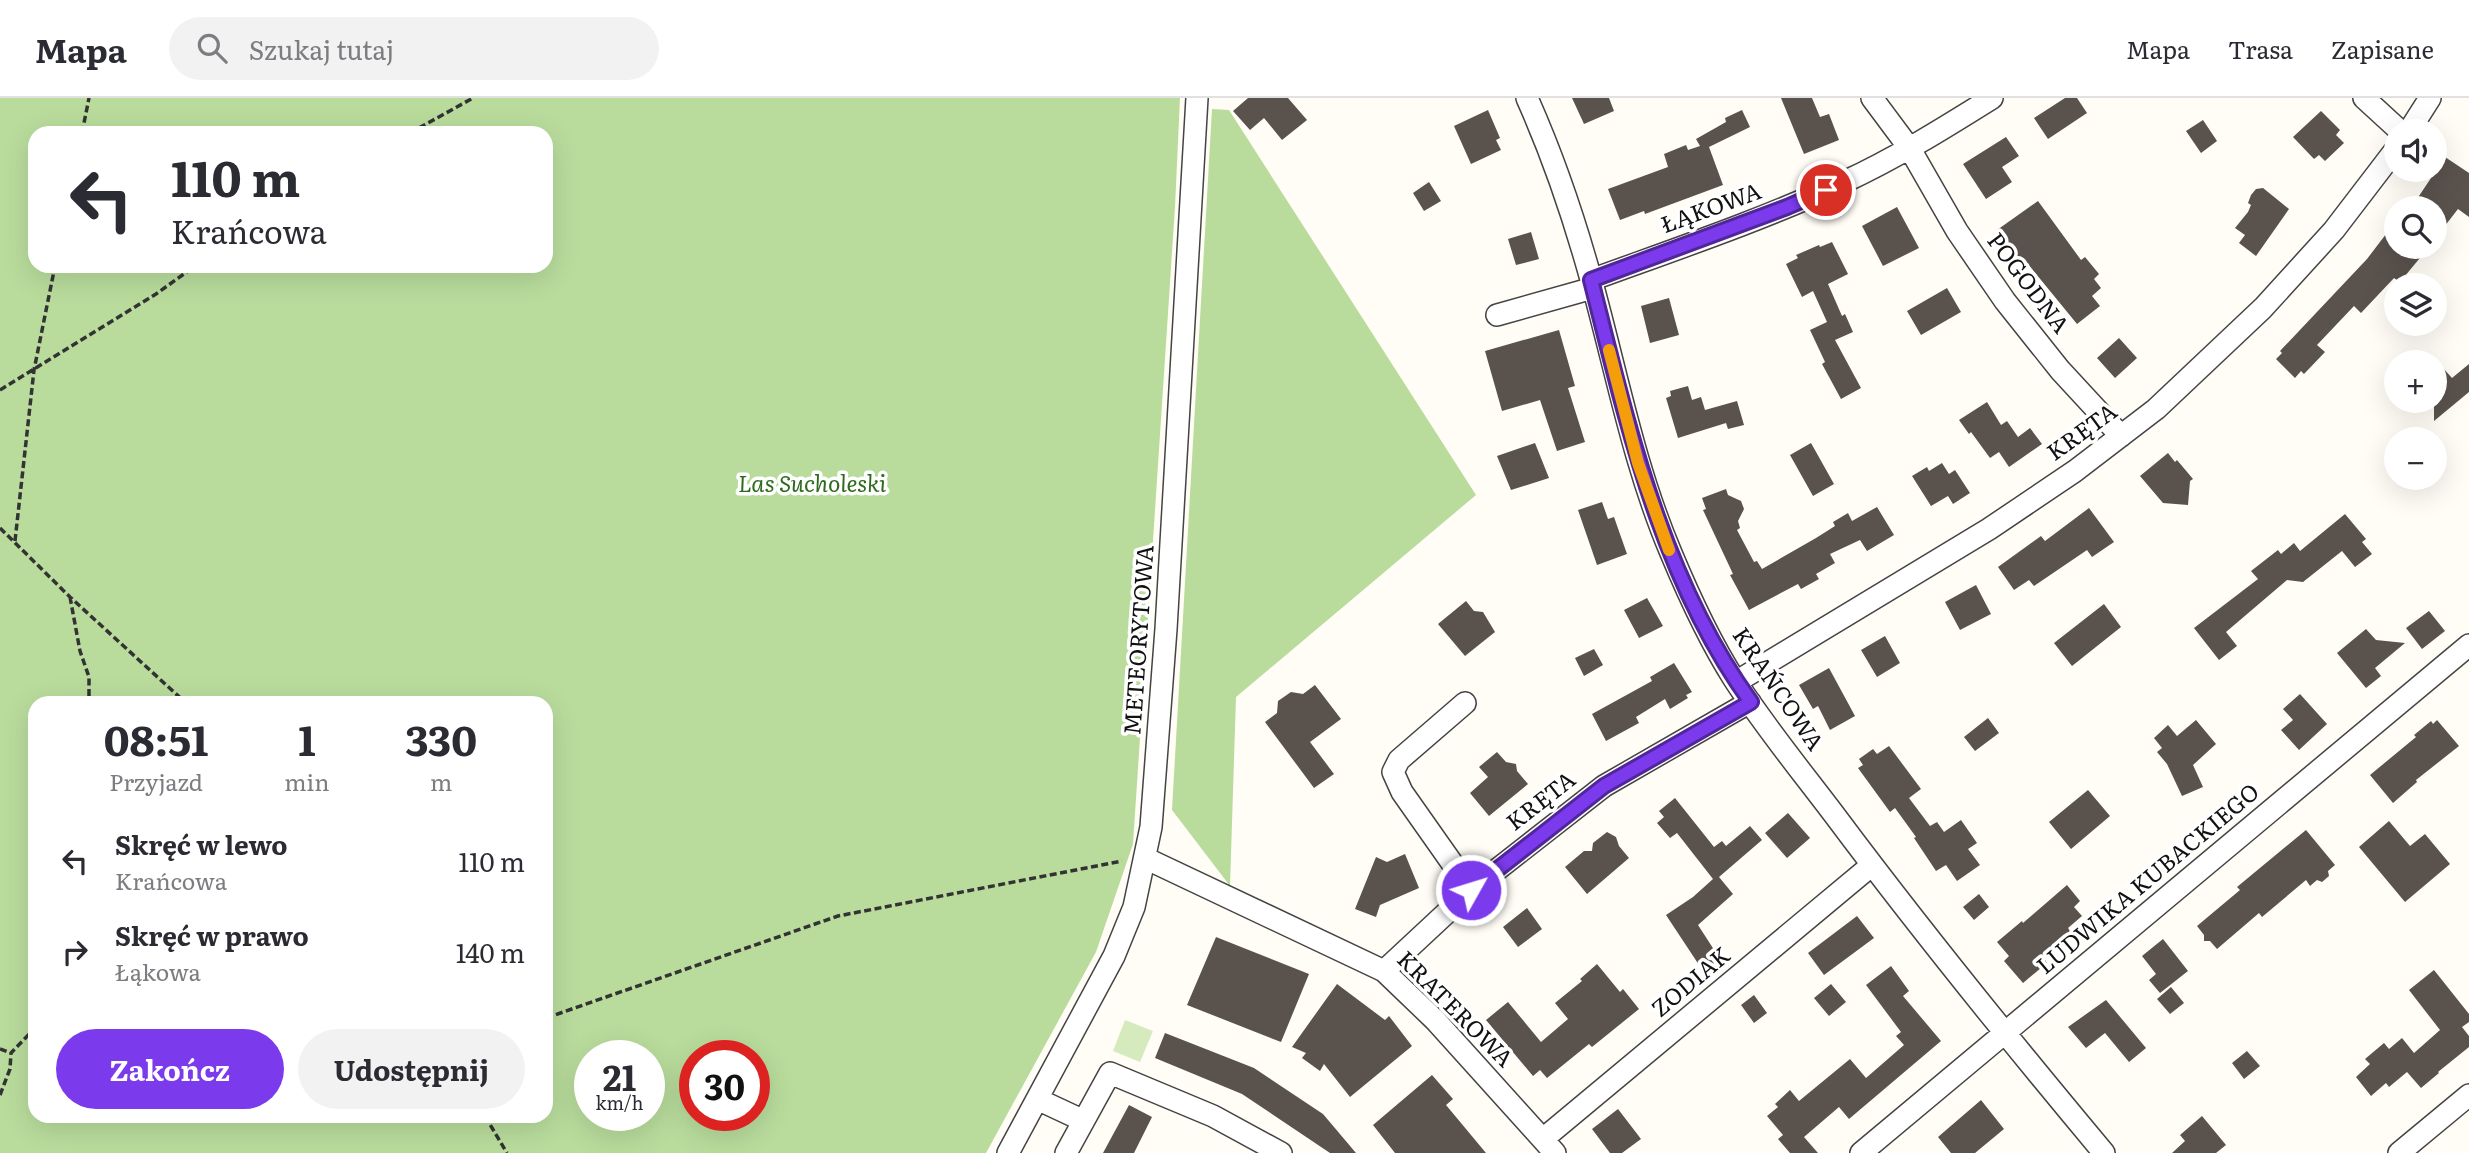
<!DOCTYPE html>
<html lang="pl">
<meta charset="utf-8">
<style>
:root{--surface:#fff;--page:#f2f2f3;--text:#2b2b33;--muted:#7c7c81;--line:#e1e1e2;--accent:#7c3aed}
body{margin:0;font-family:Literata,serif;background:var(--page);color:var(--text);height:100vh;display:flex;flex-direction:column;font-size:26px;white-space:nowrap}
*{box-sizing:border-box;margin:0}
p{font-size:23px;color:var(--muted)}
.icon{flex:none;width:38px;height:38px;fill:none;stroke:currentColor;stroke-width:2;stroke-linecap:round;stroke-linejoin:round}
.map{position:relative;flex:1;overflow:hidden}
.drawer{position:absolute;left:28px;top:598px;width:525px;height:427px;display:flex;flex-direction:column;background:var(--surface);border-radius:21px;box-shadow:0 7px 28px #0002}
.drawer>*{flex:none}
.hud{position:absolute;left:28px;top:28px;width:525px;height:147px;border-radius:21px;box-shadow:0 7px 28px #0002;background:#fff;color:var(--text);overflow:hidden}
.controls{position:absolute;left:2384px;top:21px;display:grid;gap:14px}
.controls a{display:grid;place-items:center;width:63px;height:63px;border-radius:50%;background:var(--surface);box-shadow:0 7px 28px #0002;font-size:35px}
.speed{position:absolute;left:574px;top:942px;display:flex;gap:14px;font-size:35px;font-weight:700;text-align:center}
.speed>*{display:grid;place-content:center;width:91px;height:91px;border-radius:50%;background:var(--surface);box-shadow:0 7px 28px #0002;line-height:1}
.speed small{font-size:18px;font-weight:400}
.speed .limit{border:10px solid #d22;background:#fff;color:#111}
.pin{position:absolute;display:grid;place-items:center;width:60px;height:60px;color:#fff;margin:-30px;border:4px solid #fff;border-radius:50%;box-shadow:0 2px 7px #0007}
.me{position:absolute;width:77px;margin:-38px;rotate:51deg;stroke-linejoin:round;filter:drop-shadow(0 0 5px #0008)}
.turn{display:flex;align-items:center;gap:24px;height:147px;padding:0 28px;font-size:32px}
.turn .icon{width:91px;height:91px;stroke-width:2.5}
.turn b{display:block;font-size:49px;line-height:60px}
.eta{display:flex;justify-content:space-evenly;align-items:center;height:119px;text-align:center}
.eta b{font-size:42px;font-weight:700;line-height:49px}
.primary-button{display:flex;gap:14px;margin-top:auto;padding:14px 28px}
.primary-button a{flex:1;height:80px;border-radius:42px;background:var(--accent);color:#fff;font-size:28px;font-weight:700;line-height:80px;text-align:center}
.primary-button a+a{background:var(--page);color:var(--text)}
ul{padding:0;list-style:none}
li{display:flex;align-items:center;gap:21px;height:91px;padding:0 28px}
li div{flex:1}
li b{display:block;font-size:26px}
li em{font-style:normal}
header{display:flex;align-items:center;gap:42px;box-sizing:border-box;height:98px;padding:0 35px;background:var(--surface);border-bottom:2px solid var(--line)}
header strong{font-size:33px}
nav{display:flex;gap:38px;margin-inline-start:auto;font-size:24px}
.search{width:490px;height:63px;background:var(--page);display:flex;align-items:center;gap:18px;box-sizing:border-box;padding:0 24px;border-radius:38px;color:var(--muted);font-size:26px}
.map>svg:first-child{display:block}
.green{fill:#d5ebbd}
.forest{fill:#b9dc9c;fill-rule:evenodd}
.building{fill:#5a524d}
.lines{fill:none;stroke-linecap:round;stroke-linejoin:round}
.minor-casing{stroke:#444;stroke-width:24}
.path{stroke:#333;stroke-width:3.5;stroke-dasharray:7 3.5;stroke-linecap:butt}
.minor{stroke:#fff;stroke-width:21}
.route-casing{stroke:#51269a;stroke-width:18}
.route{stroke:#7c3aed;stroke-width:12}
.slow{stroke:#f59e0b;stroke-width:12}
.labels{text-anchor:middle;stroke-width:7;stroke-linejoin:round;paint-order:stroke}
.street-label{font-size:23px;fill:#111;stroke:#fff}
.park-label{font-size:23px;font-style:italic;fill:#2f6b1f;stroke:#fff}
</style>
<header>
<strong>Mapa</strong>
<div class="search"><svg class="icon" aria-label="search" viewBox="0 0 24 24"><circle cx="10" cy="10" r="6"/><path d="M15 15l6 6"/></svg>Szukaj tutaj</div>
<nav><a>Mapa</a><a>Trasa</a><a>Zapisane</a></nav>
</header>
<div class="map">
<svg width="2469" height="1055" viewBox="0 0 2469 1055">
<rect width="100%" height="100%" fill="#fffdf5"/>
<path class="green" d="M1125,922L1153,933L1140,964L1113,953Z"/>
<path class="forest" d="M0,0H1180L1175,109L1133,746L1096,854L986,1055H0ZM35,35H546V168H35ZM35,606H546V1018H35ZM590,957H649V1017H590ZM695,957H754V1017H695Z
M1212,11L1229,12L1476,397L1236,599L1230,788L1172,712Z"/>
<path class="building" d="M1248,0H1288L1307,22L1282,42L1264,20L1250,32L1233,13Z
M1572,0H1609L1614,13L1584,26Z
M1781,0H1812L1820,19L1829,16L1839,42L1804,56Z
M2065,0H2077L2087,15L2048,41L2034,20Z
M1488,12L1500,40L1496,42L1501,52L1471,66L1454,28Z
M1742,12L1750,29L1709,49L1723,87L1645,116L1644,113L1620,122L1608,91L1668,69L1664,56L1686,47L1688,52L1700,48L1696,41L1726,24L1725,20Z
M2321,13L2340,32L2336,37L2344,45L2325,63L2319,57L2314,61L2293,39Z
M2203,22L2217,43L2201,55L2186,33Z
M2006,39L2019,58L2002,69L2012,84L1986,101L1963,66Z
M2445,59L2469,75V119L2458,111L2434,142V110H2411Z
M1429,84L1441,103L1424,113L1413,95Z
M2263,90L2289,111L2256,158L2239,145L2245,137L2235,130L2248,114L2251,107L2248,105L2251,97L2256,91Z
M2038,103L2081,162L2085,159L2099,176L2094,181L2101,190L2092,198L2100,208L2077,226L2028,166L2024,169L1997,132Z
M1897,109L1919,150L1883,168L1862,128Z
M2396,123V149H2429L2400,184L2394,180L2361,215L2354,208L2317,247L2325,254L2304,276L2301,273L2295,280L2276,261L2282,255L2280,253L2367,161Z
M1531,134L1539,161L1516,167L1508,141Z
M1832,144L1848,176L1828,186L1842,218L1845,216L1853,234L1835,242L1861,290L1841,301L1822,266L1825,264L1810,232L1827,224L1813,193L1802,199L1786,166L1798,160L1796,157L1819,147L1820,149Z
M1947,190L1961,214L1921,237L1907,213Z
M1669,200L1679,237L1650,245L1641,208Z
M1559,232L1575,288L1568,290L1585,344L1557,353L1540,302L1502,313L1485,253Z
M2119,240L2137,260L2115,280L2097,260Z
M2434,260L2452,280L2469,266V294L2434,323Z
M1688,288L1692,302L1701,299L1705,312L1737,303L1744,327L1728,331L1726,325L1678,340L1666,300L1671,298L1670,293Z
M1987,304L2001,327L2007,323L2018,339L2030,330L2042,346L2009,369L1999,354L1990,360L1971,334L1969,336L1959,322Z
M1535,345L1549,380L1511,392L1497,358Z
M1811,345L1834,386L1813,398L1790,357Z
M2168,355L2175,364L2177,362L2193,381L2190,383L2188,407L2163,405L2140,378Z
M1942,365L1949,376L1955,372L1970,395L1953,406L1948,398L1931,408L1912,378L1927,369L1929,373Z
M1726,391L1728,397L1741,403L1744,411L1738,423L1740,430L1737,432L1754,464L1757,463L1762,471L1816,440L1835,428L1833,424L1848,415L1852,423L1877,409L1894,437L1867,453L1860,442L1830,456L1835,465L1816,476L1819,481L1801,491L1798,486L1749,512L1730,477L1733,476L1703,412L1706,411L1702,400Z
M1602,404L1608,421L1614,419L1627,456L1597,467L1578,412Z
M2089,410L2114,444L2092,459L2087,452L2034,488L2029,482L2014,492L1998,469L2041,438L2045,443Z
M2345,416L2366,441L2362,444L2372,456L2355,469L2342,453L2303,484L2287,482L2226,534L2237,548L2219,562L2194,530L2258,481L2251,473L2278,452L2281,456L2294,445L2300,453Z
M1976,487L1991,516L1960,532L1945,504Z
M1647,500L1663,528L1639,540L1624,512Z
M1466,503L1474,513L1483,514L1495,534L1465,558L1438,526Z
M2104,506L2121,529L2072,568L2054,545Z
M2429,513L2445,533L2422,551L2406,530Z
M2366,531L2376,542L2405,545L2375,570L2381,578L2366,590L2337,555Z
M1885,538L1900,565L1877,579L1861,552Z
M1594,551L1603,567L1584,578L1575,560Z
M1674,565L1692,594L1686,597L1688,600L1670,611L1665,601L1636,619L1639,625L1606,643L1592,616L1652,583L1650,579Z
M1829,570L1855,618L1830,632L1818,608L1813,611L1799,587Z
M1315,587L1341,621L1310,644L1334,676L1314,690L1265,624L1277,615L1278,603L1291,594L1303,596Z
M2300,596L2327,626L2299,652L2281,632L2293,622L2283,611Z
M1988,620L1999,635L1975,653L1964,639Z
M2196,622L2216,646L2193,667L2203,689L2182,698L2167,666L2157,654L2162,650L2154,640L2168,627L2177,638Z
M2437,622L2459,648L2416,682L2417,684L2393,705L2370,677L2416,639L2414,637L2431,623L2433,626Z
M1889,648L1921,691L1909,700L1930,728L1937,724L1944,734L1961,722L1977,745L1968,751L1980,767L1957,783L1946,767L1936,773L1914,740L1916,739L1895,710L1890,714L1858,670L1863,667L1859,661L1873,651L1877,656Z
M1497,654L1506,664L1516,666L1517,673L1528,686L1489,718L1470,695L1488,679L1479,669Z
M2088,692L2110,718L2071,751L2049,724Z
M1675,700L1714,749L1722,743L1726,748L1750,728L1762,742L1719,779L1733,796L1698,827L1720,861L1703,873L1666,817L1693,799L1713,781L1677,735L1670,740L1657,725L1664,719L1659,713Z
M1788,715L1810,740L1787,760L1765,735Z
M2389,723L2410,748L2425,736L2450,766L2405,804L2359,749Z
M2306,732L2335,767L2328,773L2329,778L2322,784L2317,782L2310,788L2306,782L2262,819L2259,815L2217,851L2210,843H2204V837L2197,828L2240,792L2237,789Z
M1607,734L1616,739L1619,748L1629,760L1587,796L1565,769L1584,753H1592L1593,745Z
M1405,756L1419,790L1380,807L1376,819L1355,811L1376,759L1387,764Z
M2067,787L2080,803L2074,809L2082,818L2068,830L2071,834L2043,859L2047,865L2023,885L2004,863L2009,858L1997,844L2022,823L2023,825Z
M1979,796L1989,809L1974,822L1963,809Z
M1527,810L1542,831L1518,849L1503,829Z
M1857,818L1874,840L1824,877L1808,855Z
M1216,839L1309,876L1281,944L1187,907Z
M2163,841L2188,873L2160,895L2149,882L2156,876L2142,858Z
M1597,866L1620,894L1623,891L1639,911L1592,949L1589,946L1547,980L1540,972L1533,978L1486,922L1508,904L1541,944L1568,921L1555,905L1582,883L1580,881Z
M1891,868L1909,893L1903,898L1941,943L1849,1021L1839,1009L1804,1039L1818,1055H1790L1778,1041L1783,1037L1767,1018L1778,1009L1775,1006L1790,992L1799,1003L1850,961L1866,980L1904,947L1896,938L1901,934L1866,887Z
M2434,872L2469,916V924L2462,929L2469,938V949L2438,974L2439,975L2421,990L2407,974L2389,989L2386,985L2371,998L2356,979L2370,966L2365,961L2384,945L2389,951L2402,940L2414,955L2440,932L2409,892Z
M1337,886L1385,922L1389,918L1412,948L1350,999L1324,966L1320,973L1302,960L1306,955L1292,949Z
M1831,886L1846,904L1829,918L1814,900Z
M2171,889L2184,905L2170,916L2157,901Z
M1754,897L1767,915L1754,925L1741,907Z
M2106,902L2146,950L2129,964L2105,935L2086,950L2068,929Z
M1165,935L1254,970L1323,1016L1356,1055H1330L1242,996L1155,960Z
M2247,953L2260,968L2244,981L2232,965Z
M1432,977L1453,1001L1446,1007L1486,1055H1395L1373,1027Z
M1981,1002L2004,1031L1975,1055H1951L1938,1039Z
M1129,1007L1152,1019L1134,1055H1103Z
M1618,1011L1641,1041L1622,1055H1610L1592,1031Z
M2202,1018L2226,1047L2216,1055H2172L2185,1043L2180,1037Z"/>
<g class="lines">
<defs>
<path id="minor" d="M1527,0C1553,58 1575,123 1592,185C1617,276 1634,368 1671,455C1689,498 1709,542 1734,581C1765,629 1802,674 1836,719C1922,834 2012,945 2104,1055
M1872,0L1910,51L1957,133L2005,203L2060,272L2121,338
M2364,0L2400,33
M2409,33L2430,0
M1591,182C1676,151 1762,122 1844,84C1896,60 1944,30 1992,0
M1497,217L1593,190
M1736,584L1989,431L2075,373L2156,311L2263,210L2334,132L2396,51
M1465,605L1399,662L1393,674L1402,694L1471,792
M1145,760L1384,873L1435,922L1555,1055
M1384,873L1471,792L1604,688L1750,604
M1037,1001L1082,1022
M1543,1041L1872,767
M1008,1055L1114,858L1134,809L1151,729L1166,531L1197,0
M1066,1055L1110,975L1213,1018L1281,1055
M1861,1055L2469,547
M2399,1055L2469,997"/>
</defs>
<use href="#minor" class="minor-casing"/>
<path class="path" d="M82,35L89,0
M410,35L473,0
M0,292L156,196L195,168
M0,430L70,499L187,606
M15,443L34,272L55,168
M70,499L80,553L89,579V606
M546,920L838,818L1122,763
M0,951L11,955
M0,997L10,971L11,955L35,930
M485,1018L507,1055"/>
<use href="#minor" class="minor"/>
</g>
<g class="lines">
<defs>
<path id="route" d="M1471,792L1604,688L1751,604C1661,480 1628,328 1591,182L1787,109L1826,92"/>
</defs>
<use href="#route" class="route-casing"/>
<use href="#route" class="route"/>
<path class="slow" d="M1609,252L1638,365L1669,452"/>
</g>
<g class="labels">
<g class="street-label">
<text transform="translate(1711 110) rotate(-20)" y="8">ŁĄKOWA</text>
<text transform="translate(2028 185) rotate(53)" y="8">POGODNA</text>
<text transform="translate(2082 334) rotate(-36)" y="8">KRĘTA</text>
<text transform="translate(1139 542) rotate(-86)" y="8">METEORYTOWA</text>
<text transform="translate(1778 591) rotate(56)" y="8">KRAŃCOWA</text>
<text transform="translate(1541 703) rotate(-38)" y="8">KRĘTA</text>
<text transform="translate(2148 781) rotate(-40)" y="8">LUDWIKA KUBACKIEGO</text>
<text transform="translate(1691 884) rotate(-40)" y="8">ZODIAK</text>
<text transform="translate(1455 911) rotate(45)" y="8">KRATEROWA</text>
</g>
<g class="park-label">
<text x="812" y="394">Las Sucholeski</text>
</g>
</g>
</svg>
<div class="controls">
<a><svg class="icon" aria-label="sound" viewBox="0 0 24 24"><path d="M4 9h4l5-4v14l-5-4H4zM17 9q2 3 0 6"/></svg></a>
<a><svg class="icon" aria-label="search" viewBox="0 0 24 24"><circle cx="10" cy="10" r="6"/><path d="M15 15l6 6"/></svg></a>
<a><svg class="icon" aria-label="layers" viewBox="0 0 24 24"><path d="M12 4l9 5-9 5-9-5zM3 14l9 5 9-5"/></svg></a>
<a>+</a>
<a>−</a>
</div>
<div class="speed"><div>21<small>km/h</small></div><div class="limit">30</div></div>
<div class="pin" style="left:1826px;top:92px;background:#d93025"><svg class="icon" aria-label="arrive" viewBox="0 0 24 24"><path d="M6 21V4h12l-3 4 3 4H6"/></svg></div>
<svg class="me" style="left:1471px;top:792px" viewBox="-20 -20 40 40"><circle r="17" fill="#7c3aed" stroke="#fff" stroke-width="3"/><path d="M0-11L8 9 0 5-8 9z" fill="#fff"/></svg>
<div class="hud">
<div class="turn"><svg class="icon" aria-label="left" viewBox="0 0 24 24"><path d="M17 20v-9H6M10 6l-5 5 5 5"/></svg><div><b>110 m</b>Krańcowa</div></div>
</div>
<section class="drawer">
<div class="eta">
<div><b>08:51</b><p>Przyjazd</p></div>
<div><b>1</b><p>min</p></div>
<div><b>330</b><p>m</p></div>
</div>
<ul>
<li><svg class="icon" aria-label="left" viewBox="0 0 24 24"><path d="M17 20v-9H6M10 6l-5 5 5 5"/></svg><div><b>Skręć w lewo</b><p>Krańcowa</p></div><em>110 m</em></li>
<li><svg class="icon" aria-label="right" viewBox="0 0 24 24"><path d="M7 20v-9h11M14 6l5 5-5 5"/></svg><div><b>Skręć w prawo</b><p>Łąkowa</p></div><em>140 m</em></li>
</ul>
<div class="primary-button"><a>Zakończ</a><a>Udostępnij</a></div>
</section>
</div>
